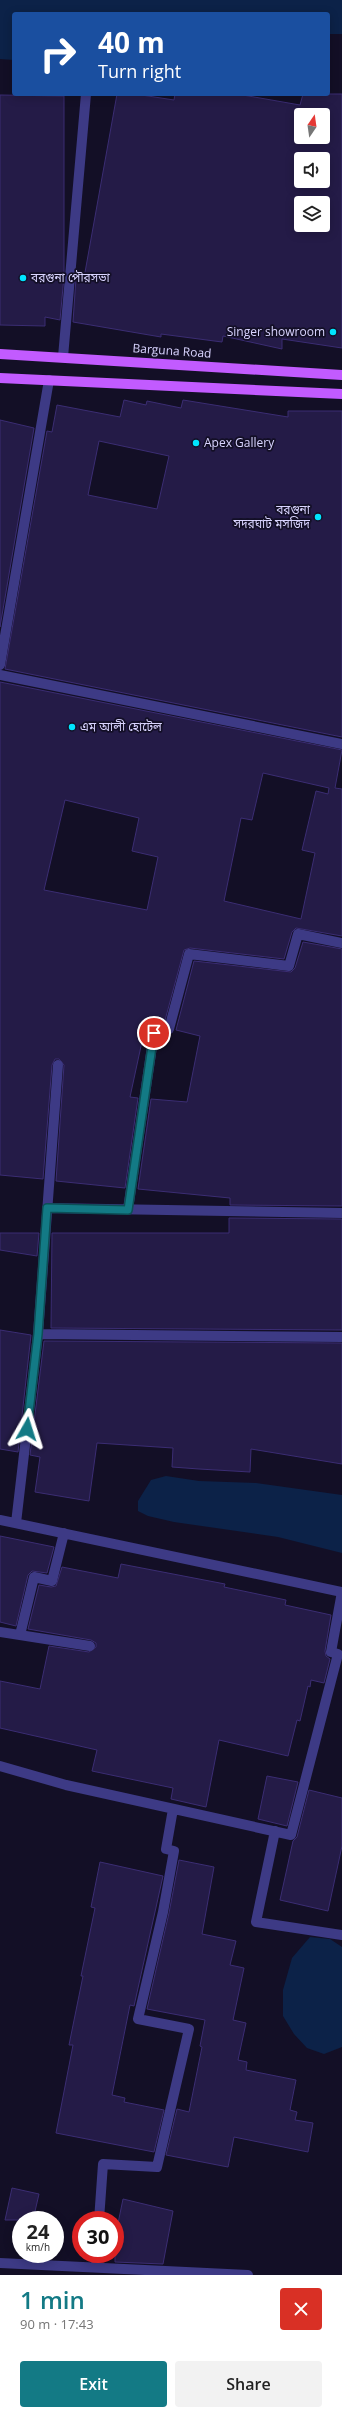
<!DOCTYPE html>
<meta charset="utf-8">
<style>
:root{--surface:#fff;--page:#f2f2f2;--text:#222;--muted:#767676;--accent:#137a85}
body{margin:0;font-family:"Open Sans","Noto Sans Bengali",sans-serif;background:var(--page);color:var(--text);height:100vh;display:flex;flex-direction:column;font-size:15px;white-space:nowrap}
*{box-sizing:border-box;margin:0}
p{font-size:13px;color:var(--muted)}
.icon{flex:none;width:22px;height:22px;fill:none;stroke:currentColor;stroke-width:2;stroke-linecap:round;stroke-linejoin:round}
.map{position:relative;height:2275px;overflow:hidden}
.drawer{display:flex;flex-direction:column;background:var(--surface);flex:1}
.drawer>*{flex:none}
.guide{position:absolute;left:12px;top:12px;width:318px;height:84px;border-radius:4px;box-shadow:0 2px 10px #0003;background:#1a4fa0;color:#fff;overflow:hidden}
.needle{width:26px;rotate:13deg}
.tools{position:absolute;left:294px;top:108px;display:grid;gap:8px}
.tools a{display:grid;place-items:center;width:36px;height:36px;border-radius:4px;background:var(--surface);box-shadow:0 2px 10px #0003;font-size:20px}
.speed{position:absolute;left:12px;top:2211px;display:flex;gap:8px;font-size:20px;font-weight:700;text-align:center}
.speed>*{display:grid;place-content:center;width:52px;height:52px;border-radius:50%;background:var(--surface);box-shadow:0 2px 10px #0003;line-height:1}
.speed small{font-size:10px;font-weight:400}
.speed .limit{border:6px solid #d22;background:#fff;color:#111}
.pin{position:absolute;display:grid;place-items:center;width:34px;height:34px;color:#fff;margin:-17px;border:2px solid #fff;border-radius:50%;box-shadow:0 1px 4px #0007}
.me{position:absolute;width:44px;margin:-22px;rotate:6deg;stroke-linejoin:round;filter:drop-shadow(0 0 3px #0008)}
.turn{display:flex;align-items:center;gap:14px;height:84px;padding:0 20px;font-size:18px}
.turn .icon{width:52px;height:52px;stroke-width:2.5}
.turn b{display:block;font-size:28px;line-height:34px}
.round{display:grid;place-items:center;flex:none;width:42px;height:42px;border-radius:4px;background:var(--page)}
.head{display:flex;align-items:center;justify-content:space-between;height:68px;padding:0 20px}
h1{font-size:24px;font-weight:600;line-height:30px;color:var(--accent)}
.button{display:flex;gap:8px;margin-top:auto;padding:8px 20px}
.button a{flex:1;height:46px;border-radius:4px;background:var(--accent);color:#fff;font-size:16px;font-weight:600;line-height:46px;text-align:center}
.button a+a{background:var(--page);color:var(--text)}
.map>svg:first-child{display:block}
.water{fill:#0c2248}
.building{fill:#241b47;stroke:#3b2d73;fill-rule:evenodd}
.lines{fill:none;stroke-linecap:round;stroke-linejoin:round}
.minor{stroke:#3d3a85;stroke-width:10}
.major{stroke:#c25bff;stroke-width:10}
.route-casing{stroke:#0c4f56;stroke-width:10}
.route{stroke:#137a85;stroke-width:7}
.poi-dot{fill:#00e5ff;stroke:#130f26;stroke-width:1.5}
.labels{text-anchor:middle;stroke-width:3.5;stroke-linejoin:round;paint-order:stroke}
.poi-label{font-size:12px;fill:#d9d4ff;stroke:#130f26;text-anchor:start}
.street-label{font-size:12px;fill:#d9d4ff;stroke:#130f26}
</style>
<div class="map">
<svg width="342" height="2275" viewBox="0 0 342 2275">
<rect width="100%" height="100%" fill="#130f26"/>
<path class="water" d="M0,0H342V34H328V14H14V60L0,59Z
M166,1476L199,1481L256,1483L342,1495V1553L278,1537L174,1522L148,1516L138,1511V1501L151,1480Z
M310,1937L330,1939L342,1947V2047L324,2054L307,2048L294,2034L283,2016V1990L292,1958Z"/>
<path class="building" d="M117,94H135L174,100L175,94H237L300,105L303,94H342V348L282,339V349L223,336L222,342L161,334V337L73,322L76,278H84ZM301,115H323V137H301ZM301,159H323V181H301ZM301,203H323V225H301Z
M0,95L64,96V276L60,320L45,317V326L0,325Z
M124,400L146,405L147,401L181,408L183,400L288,417V411H342V737L5,669L47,431L52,432L57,405L120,417ZM99,441L169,456L157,509L88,495Z
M0,420L34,428L0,627Z
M0,682L342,750L335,788L342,789V936L296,928L292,932L284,959L190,948L184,950L164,1024L157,1025L146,1023L130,1097L138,1098L125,1188L56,1181L64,1065L59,1059H55L52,1065L43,1179L0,1175ZM263,773L329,788L328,794L316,791L302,850L315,853L301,919L224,901L241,818L252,820ZM65,800L139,818L132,851L158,857L147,910L44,890Z
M303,942L342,949V1206L230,1205V1198L138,1189L151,1099L187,1102L200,1036L176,1030L194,961L291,972L295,968Z
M229,1218L342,1219V1330L51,1328L52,1233H229Z
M0,1233H39L37,1256L0,1250Z
M0,1330L31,1335L18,1452L0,1449Z
M44,1341L342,1343V1464L251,1449L250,1472L199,1469L172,1467L173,1448L97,1443L89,1501L35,1492L40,1457L30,1455Z
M0,1536L54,1547L47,1573L32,1571L28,1575L16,1626L0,1622Z
M121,1564L225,1584L224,1587L286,1600L285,1605L331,1615L325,1651L326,1656L330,1659L324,1683L311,1680L310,1687L308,1686L300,1721L297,1720L288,1756L219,1740L206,1807L171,1799L173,1788L92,1771L97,1750L0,1728V1681L40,1689L49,1646L89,1652L96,1647V1643L91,1640L28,1629L39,1585L51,1587L56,1586L62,1567L118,1578Z
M267,1776L298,1782L287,1826L258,1819Z
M309,1790L342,1798V1846L328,1911L280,1900L293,1841L297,1837Z
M179,1860L214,1867L202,1934L236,1941L230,1965L244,1968L233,2020L246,2023L238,2060L247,2062L246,2070L296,2080L290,2110L297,2112L295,2120L313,2123L308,2152L234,2137L228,2167L166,2155L177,2109L189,2112L202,2047L200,2046L205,2020L147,2009L169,1913Z
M100,1862L163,1876L134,2006L130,2005L112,2095L125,2098L124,2102L164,2110L154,2152L56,2133L73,2045H69L83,1976H81L95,1908L91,1907Z
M12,2188L39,2194L33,2220H5Z
M123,2199L173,2211L163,2264L115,2262V2238Z"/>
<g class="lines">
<path class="minor" d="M63,357L86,94
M0,665L49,380
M0,675L342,744
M47,1208L342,1213
M128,1209L154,1033L169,1029L189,954L289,966L298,934L342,943
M38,1334L342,1337
M0,1520L342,1592
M16,1523L38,1334L58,1065
M0,1632L90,1646
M20,1635L34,1577L52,1581L64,1533
M0,1766L66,1785L291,1835L338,1654L331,1652L342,1592
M275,1831L256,1922L342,1935
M99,2220L103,2164L157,2167L189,2029L138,2019L163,1912L174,1851L166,1849L173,1809
M0,2263L248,2275
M96,2267L97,2254"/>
<path class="major" d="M0,354L342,375
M0,378L342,394"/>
</g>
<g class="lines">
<defs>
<path id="route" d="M27,1429L38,1334L47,1208L128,1210L154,1033"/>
</defs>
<use href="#route" class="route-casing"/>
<use href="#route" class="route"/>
</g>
<g class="poi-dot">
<circle cx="23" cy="278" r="4"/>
<circle cx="333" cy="332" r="4"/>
<circle cx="196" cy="443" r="4"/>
<circle cx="318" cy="517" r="4"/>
<circle cx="72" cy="727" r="4"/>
</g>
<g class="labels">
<g class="poi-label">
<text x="31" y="282">বরগুনা পৌরসভা</text>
<text x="325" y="336" text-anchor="end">Singer showroom</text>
<text x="204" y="447">Apex Gallery</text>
<text x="310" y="514" text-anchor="end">বরগুনা<tspan x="310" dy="14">সদরঘাট মসজিদ</tspan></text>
<text x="80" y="731">এম আলী হোটেল</text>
</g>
<g class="street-label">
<text transform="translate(172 351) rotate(4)" y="4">Barguna Road</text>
</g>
</g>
</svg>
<div class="tools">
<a><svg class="needle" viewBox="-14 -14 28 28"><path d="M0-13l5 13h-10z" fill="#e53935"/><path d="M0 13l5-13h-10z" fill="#767676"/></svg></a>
<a><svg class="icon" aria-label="sound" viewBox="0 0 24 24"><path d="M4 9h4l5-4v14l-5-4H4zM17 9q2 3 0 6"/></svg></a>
<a><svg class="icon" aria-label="layers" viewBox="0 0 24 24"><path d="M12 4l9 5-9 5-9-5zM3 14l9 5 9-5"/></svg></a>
</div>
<div class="speed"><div>24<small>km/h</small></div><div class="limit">30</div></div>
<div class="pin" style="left:154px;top:1033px;background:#d93025"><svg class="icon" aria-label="arrive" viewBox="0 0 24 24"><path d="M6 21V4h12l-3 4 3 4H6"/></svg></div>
<svg class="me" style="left:27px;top:1429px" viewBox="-20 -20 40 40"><path d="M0-17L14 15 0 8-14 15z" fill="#137a85" stroke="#fff" stroke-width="4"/></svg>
<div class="guide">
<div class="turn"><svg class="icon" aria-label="right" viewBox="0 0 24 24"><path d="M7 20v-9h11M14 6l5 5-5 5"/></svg><div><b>40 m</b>Turn right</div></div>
</div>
</div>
<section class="drawer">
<div class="head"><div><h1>1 min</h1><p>90 m · 17:43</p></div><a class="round" style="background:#d93025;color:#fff"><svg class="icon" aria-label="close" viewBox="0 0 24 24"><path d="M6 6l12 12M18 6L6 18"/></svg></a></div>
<div class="button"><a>Exit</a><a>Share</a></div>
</section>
